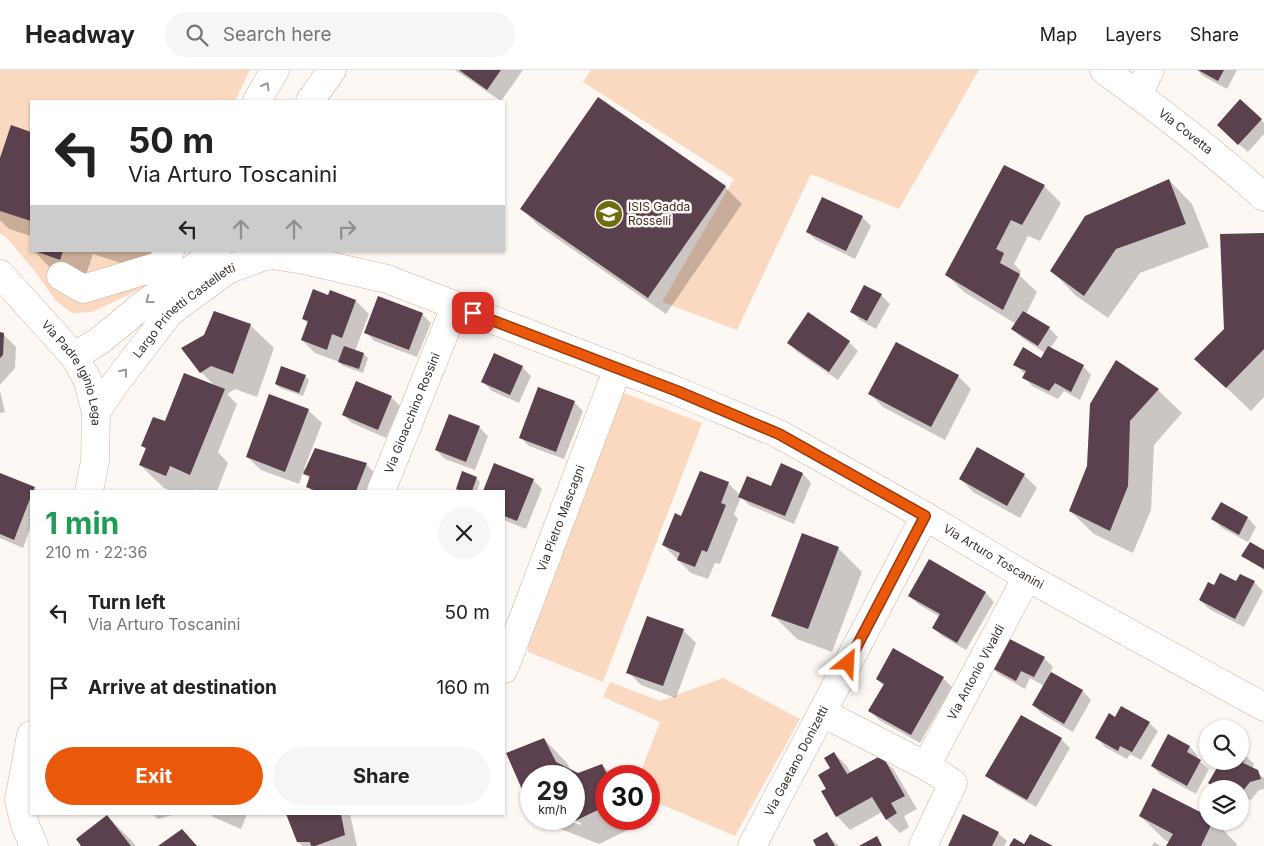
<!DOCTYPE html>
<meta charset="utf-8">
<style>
:root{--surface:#fff;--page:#f6f6f6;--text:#222;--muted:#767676;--line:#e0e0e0;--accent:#ea580c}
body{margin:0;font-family:Inter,sans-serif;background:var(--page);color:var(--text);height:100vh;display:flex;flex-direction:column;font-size:19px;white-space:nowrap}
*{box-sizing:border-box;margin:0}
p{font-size:16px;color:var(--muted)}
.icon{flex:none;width:28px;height:28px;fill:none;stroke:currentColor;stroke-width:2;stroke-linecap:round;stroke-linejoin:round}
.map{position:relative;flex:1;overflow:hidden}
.panel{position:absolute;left:30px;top:420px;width:475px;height:325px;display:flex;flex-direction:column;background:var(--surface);border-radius:0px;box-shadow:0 1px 4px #0004}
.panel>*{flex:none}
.banner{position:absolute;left:30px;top:30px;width:475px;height:152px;border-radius:0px;box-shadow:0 1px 4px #0004;background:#fff;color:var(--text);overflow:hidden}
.fabs{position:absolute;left:1199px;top:650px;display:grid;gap:10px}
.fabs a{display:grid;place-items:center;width:50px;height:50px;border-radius:50%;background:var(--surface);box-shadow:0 1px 4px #0004;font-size:25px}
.speed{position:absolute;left:520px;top:695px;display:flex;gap:10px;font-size:25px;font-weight:700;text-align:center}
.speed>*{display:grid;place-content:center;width:65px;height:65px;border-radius:50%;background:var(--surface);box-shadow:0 1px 4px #0004;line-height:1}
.speed small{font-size:12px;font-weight:400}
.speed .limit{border:8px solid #d22;background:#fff;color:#111}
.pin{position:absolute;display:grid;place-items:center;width:42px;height:42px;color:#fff;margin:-21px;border-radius:10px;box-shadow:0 2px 8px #0006}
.me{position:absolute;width:55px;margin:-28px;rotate:27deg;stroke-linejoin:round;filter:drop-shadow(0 0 4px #0008)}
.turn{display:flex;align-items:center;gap:18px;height:105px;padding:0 15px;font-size:22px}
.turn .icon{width:65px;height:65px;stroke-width:2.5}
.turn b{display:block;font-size:35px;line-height:42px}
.lanes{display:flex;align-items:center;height:48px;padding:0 15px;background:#0003;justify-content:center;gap:25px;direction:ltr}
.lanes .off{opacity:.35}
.round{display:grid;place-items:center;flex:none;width:52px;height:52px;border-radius:26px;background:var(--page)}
.summary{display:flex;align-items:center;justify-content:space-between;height:85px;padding:0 15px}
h1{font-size:30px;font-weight:700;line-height:38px;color:#1e9e55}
.primary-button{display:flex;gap:10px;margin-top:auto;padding:10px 15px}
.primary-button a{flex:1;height:58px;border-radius:30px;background:var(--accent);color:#fff;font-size:20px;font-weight:700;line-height:58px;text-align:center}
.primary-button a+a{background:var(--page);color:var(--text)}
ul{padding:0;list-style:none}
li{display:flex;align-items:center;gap:15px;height:75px;padding:0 15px}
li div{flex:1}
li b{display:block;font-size:19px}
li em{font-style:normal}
header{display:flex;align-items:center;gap:30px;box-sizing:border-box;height:70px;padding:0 25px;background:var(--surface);border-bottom:1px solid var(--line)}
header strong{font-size:24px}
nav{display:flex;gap:28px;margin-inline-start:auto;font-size:18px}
.search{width:350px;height:45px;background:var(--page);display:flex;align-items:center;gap:12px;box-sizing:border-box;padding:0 18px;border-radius:28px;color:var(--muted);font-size:19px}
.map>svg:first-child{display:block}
.green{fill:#fbd9c1}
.shadow{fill:#0003}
.building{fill:#5b404d}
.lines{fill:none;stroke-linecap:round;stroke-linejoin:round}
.minor-casing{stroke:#cdb29e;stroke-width:29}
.minor{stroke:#fff;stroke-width:28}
.oneway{stroke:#9d9894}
.route-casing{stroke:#983908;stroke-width:12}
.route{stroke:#ea580c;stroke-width:9}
.labels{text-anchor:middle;stroke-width:5;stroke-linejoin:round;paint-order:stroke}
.street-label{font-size:12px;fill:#3b3028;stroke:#fef8f4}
.poi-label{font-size:12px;fill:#3b3028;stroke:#fef8f4;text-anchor:start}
</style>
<header>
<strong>Headway</strong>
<div class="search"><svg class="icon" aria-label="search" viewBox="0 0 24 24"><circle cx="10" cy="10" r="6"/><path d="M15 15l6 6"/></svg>Search here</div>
<nav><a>Map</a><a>Layers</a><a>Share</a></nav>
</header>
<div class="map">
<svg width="1264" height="776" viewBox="0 0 1264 776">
<rect width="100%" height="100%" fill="#fef8f4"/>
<path class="green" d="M0,0H250L235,31H31V181H163L164,208L92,242L72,243L56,231L33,199L7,168L0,163Z
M591,0H979L899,139L811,104L737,260L662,232L734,109L583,12Z
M624,323L702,353L603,612L528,582L527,571Z
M723,608L800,649L735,766L649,729V706H639L660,652L603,627L610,612L660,631Z"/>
<path class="shadow" d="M455,0H523L501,31Z
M1197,0H1237L1227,19L1203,6Z
M598,29L725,117L742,134L666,244L539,156L522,139Z
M1240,31L1264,53V64L1248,82L1227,64Z
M12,56L31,63V166L9,159L0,150V92Z
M1004,97L1044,116L1061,133L1040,171L1028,166L1014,194L1021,201L1019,205L1037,222L1026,244L1049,258L1058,267L1050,279L1083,296L1091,305L1080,330L1064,321L1058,329L1032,316L1024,307L1026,305L1015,295L1041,289L1045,283L1022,268L1013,259L1016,254L964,222L947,205Z
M1169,110L1192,134L1209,177L1140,203L1108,248L1075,225L1052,201Z
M862,147L871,156L855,189L816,170L807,162Z
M1264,164V327L1251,341L1196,289L1225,259Z
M34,181H180L172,210L93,184L83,213L56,204Z
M881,225L890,234L876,259L860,250L851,241Z
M329,226L356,231L369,244L355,281L364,284L368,288L363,303L343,296L339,292L315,283L302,270L308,254L303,249Z
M422,244L431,253L417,287L374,271L366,262Z
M250,255L274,278L257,327L235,319L227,324L237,334L218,382L228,393L217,421H199L194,419L193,421H171L164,418L140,395L147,380L143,376L216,317L201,302Z
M0,263L3,264L16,277L15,298L0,315Z
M849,272L858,281L838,310L797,282L789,273Z
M522,297L531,306L519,333L492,321L483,312Z
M305,306L309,310L303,326L280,318L276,314Z
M958,306L971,319L945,370L883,337L870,324Z
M1158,320L1182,343L1154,375L1151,440L1133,483L1094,464L1070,441L1088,397Z
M0,321L5,342L0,343Z
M391,327L400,336L386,368L352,353L343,345Z
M574,332L583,341L564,389L529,376L520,367Z
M308,340L322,353L304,399L366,394L379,407L374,421H312L308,417L310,410L303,402L299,414L261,400L247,387Z
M479,357L488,366L475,400L445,389L436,380Z
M495,395L533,410L542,419L526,459L504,450V421H484Z
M781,395L803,404L811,413L794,454L749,435L741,427L734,444L738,449L720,494L715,493L708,509L691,503L663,475L682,448L728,413L740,425L772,417Z
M0,404L34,418L38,421H31V456L23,478L0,468Z
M1024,405L1037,418L1020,448L973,422L960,408Z
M476,408L480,412L477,421H460L457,419Z
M1222,434L1248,448L1256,457L1248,472L1222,458L1213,449Z
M838,478L862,502L832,582L797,569L773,545Z
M1264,481V500L1243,486Z
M930,490L986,523L994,532L966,580L942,566L933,558L940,547L918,534L909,526Z
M1254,512L1263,521L1244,557L1209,539L1200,530L1237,513Z
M683,560L696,573L676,628L641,615L628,602Z
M1044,588L1053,597L1050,603L1083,621L1091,630L1073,662L1042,644L1033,635L1044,616L1030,608L1025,619L1000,605L991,597Z
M943,608L952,617L920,673L879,650L870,641L884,616L877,609Z
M1116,648L1149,653L1158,661L1141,690L1130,684L1127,689L1105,677L1097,668Z
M544,669L567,693L571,701L578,704L602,695L613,706H606V749H640L642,753L599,774L553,756L545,749H565L580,755L581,753L572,749H574V706H531V735L508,684Z
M1061,669L1070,678L1036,737L996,714L987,706Z
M1190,677L1198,686L1197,689L1209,699L1196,724L1161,705L1152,696Z
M834,683L847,696L851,704L881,687L894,700L917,739L904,746L909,757L900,763L887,750L882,742L850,760L837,746L823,721L827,719Z
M1240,683L1245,685L1254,694L1252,699L1264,708V719L1259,720L1251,730L1240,725V719H1215L1209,713L1240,691Z
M152,744H176L158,749Z
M210,744H247L241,759L213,747Z
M288,744H350L357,776H303L298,772Z
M107,746L131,770L136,776H83Z
M1140,746L1214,751L1237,774L1236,776H1167L1169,772L1164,769Z
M998,763L1007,771L1004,776H949Z
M827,764L839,776H817Z
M1154,772L1161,776H1152Z"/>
<path class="building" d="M459,0H501L487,20Z
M1198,0H1224L1218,11Z
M598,27L726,116L648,228L520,139Z
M1240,29L1262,49L1238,75L1217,55Z
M11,55L31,62V151L0,141V88Z
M1004,95L1045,115L1022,155L1011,150L996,179L1004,183L1000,193L1020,204L1003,240L945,205Z
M1169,109L1186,154L1116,179L1084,226L1050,201L1085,146Z
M822,127L863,146L846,181L806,162Z
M1264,163V279L1226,318L1194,289L1224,259L1220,164Z
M35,181H63L60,190Z
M864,215L882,224L867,251L850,242Z
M313,219L328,225L330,220L356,230L342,268L332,264L327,280L301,270L308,251L302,249Z
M378,226L423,243L409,280L364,263Z
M214,241L251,254L233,304L211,296L200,303L181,278L204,265Z
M1023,241L1050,257L1038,276L1011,259Z
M808,242L850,271L829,302L787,273Z
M0,262L4,263L3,285L0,288Z
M896,272L959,305L931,357L868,324Z
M344,276L364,283L359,299L338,292Z
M1048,276L1084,295L1071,322L1055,313L1049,321L1022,308L1026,301L1013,295L1023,277L1041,288Z
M494,283L523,296L510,325L481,312Z
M1116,290L1159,319L1130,351L1128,416L1110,461L1069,441L1087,396L1090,334Z
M281,296L306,305L299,323L275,314Z
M184,303L225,319L190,405L170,396L166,406L139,395L146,378L141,376L153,347L165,351Z
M356,311L392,326L378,360L342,345Z
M538,317L575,331L556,382L519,368Z
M269,324L309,339L285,402L246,387Z
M449,344L480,356L466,392L435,380Z
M977,377L1025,404L1007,436L959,409Z
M315,378L367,393L356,421H316L306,417L310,406L303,404Z
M494,393L534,409L517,451L504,446V421H483Z
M781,393L803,403L785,446L738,427L747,406L771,416Z
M462,401L477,407L472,421H461L456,419Z
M700,401L729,412L721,433L726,435L707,482L702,480L695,497L677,490L680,483L662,475L675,443L681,446Z
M0,403L35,417L33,421H31V426L14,470L0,464Z
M1221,432L1248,447L1239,465L1211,449Z
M802,463L839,477L808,559L771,546Z
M1250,472L1264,480V499L1241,486Z
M929,489L986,522L957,573L932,558L940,544L908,526Z
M1220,503L1236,511L1240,504L1255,511L1235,549L1199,530L1208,512L1214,515Z
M647,546L684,559L663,616L626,603Z
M1006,567L1045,587L1034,607L1021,601L1016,611L990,597Z
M893,578L944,607L911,665L868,641L884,614L876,609Z
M1051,602L1083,620L1064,654L1032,635Z
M1121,636L1150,652L1132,682L1120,676L1118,681L1095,668L1109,643L1115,647Z
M1021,645L1062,668L1027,730L985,706Z
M1168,664L1190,676L1187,682L1201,690L1187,716L1151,696Z
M544,668L556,692L578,703L602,694L608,706H606V736L575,751L569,749H574V706H531V734L528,733L506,683Z
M1240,681L1246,684L1243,693L1258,700L1261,709L1250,712L1242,722L1240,721V719L1230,717L1229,719H1218L1208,713L1221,691H1240Z
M834,682L847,704L882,685L905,726L891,733L897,743L886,750L872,727L836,747L821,721L826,719L818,705L830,698L824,688Z
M1153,718L1208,746V751H1213L1201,776H1166L1173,764L1139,746Z
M286,744H341L345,765L315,776H311L310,772H297Z
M963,744L999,762L992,776H948Z
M107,745L131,776H81L76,769Z
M182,759L197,776H158Z
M827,762L835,776H816L813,770Z
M1030,764L1053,776H1009L1014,768L1024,774Z
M877,766L882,776H859Z"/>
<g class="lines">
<defs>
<g id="minor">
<path id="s1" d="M1104,0C1159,40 1214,82 1264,127"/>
<path d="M1138,25L1150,0"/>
<path d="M257,31L275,0"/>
<path d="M310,31L332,0"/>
<path id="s2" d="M0,204L74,286L88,311L96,342L95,391L89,421"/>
<path d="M61,206L83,219L159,196L170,182"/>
<path d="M74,286L98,272L143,235L217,181"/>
<path id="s3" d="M96,342L111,319L170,242L227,200L262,187L272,185L304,190L387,209L677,321L779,364L925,446L1027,507L1264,637"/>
<path id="s4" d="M381,421L455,237"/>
<path id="s5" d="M504,599L618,298"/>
<path id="s6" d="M823,643L926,696L1027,507"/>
<path d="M31,665L19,730L25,755L34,776"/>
<path id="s7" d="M752,776L925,446"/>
<path d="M923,776L953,713L926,696"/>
</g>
</defs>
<use href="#minor" class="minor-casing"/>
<use href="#minor" class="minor"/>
</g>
<defs><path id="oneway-chevron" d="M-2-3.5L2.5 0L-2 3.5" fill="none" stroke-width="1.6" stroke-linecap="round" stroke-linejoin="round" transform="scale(1.25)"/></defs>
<g class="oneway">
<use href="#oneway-chevron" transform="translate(266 16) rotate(-60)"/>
<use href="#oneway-chevron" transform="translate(149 230) rotate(143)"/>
<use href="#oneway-chevron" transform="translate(124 302) rotate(-52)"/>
</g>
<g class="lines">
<defs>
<path id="route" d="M473,243L677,321L779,364L925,446L848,593"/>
</defs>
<use href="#route" class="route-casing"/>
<use href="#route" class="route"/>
</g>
<defs>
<symbol id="school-disc" viewBox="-11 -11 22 22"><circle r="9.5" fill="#6e6d0c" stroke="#fef8f4"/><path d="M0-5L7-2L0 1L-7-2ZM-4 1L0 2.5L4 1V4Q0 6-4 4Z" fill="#fff"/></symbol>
</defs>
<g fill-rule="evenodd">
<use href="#school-disc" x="593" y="128" width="32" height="32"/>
</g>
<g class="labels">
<g class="street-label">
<text dy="4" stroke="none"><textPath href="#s1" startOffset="102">Via Covetta</textPath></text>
<text dy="4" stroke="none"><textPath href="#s3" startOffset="136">Largo Prinetti Castelletti</textPath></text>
<text dy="4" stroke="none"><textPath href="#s2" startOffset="125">Via Padre Iginio Lega</textPath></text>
<text dy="4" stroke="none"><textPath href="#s4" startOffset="84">Via Gioacchino Rossini</textPath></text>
<text dy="4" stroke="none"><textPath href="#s5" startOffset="161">Via Pietro Mascagni</textPath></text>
<text dy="4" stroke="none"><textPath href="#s3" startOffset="1029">Via Arturo Toscanini</textPath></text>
<text dy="4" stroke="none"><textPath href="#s6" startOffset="222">Via Antonio Vivaldi</textPath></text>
<text dy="4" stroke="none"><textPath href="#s7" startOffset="96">Via Gaetano Donizetti</textPath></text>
</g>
<g class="poi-label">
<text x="628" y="141">ISIS Gadda<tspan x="628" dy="14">Rosselli</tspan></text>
</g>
</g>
</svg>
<div class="fabs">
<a><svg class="icon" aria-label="search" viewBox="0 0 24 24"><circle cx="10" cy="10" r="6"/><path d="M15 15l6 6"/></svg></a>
<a><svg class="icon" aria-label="layers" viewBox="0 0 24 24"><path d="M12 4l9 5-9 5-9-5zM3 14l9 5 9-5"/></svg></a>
</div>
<div class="speed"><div>29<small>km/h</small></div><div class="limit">30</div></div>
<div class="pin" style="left:473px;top:243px;background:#d93025"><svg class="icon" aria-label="arrive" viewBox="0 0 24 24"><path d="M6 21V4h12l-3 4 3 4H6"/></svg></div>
<svg class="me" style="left:848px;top:593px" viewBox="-20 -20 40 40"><path d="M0-17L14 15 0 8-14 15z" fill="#ea580c" stroke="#fff" stroke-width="4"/></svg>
<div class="banner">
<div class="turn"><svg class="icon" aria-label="left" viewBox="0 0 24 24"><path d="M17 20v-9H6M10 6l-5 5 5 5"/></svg><div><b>50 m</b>Via Arturo Toscanini</div></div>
<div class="lanes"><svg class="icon" aria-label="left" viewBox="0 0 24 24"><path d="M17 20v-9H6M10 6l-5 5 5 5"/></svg><svg class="icon off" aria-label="ahead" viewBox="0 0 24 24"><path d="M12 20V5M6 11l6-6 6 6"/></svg><svg class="icon off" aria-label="ahead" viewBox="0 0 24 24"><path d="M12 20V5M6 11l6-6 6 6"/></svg><svg class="icon off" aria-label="right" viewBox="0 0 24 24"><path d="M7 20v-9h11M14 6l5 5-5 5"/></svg></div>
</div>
<section class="panel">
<div class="summary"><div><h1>1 min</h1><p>210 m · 22:36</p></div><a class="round"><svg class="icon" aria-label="close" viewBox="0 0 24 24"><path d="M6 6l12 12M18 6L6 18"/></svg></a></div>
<ul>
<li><svg class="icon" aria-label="left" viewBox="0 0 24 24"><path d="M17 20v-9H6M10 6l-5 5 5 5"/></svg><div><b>Turn left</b><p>Via Arturo Toscanini</p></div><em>50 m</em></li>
<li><svg class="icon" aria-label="arrive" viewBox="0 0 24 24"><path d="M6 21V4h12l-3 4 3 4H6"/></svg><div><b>Arrive at destination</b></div><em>160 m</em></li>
</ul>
<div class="primary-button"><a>Exit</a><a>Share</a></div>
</section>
</div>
